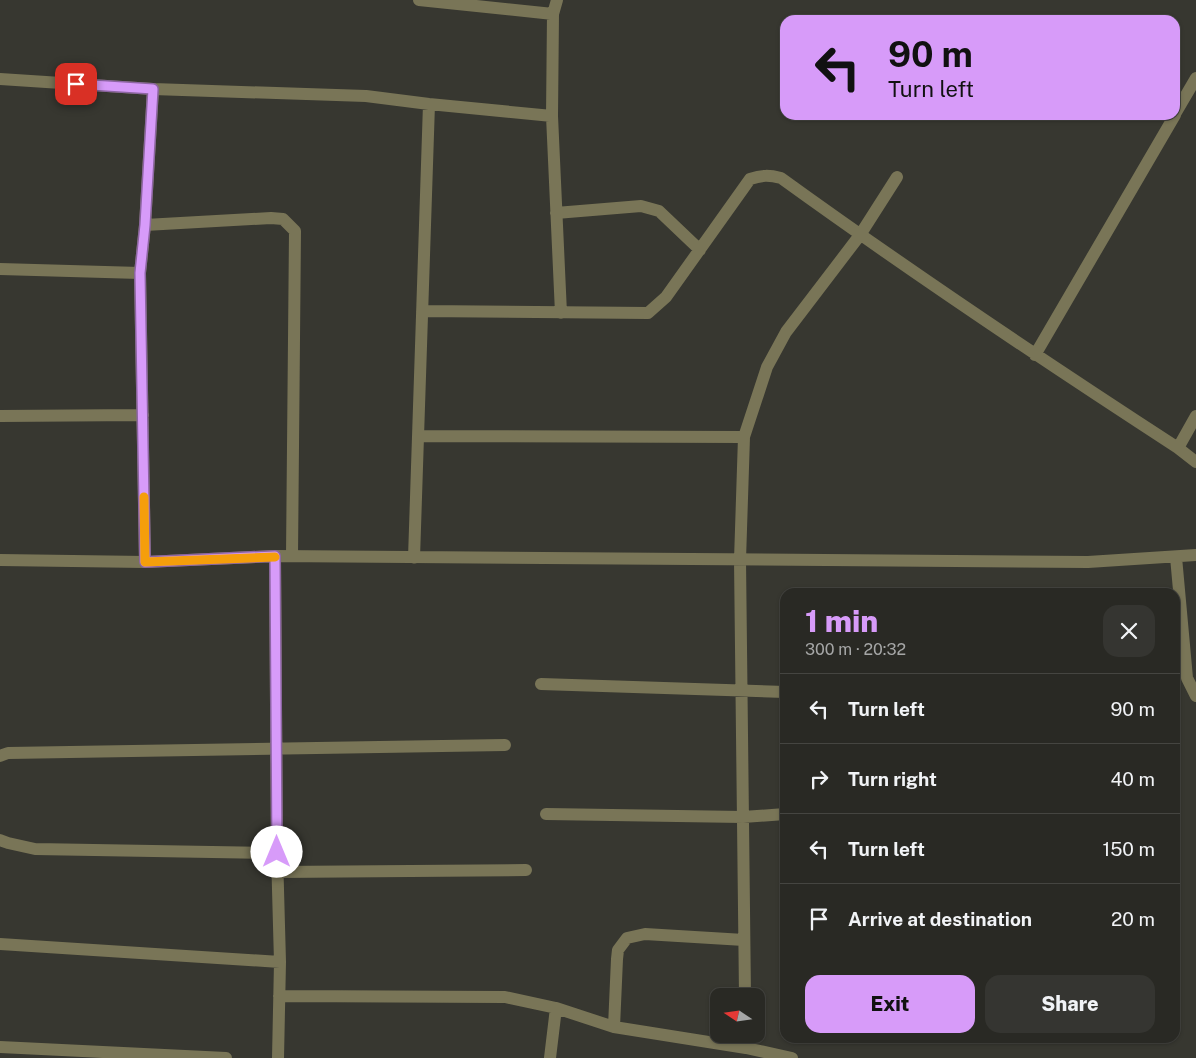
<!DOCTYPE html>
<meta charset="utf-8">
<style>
:root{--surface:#292924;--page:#353531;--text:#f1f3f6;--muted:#a5a6a6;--line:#454541;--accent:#d79bf9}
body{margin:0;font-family:"Public Sans",sans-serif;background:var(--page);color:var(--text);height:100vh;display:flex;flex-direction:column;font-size:19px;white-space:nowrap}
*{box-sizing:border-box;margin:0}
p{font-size:16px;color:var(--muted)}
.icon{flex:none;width:28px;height:28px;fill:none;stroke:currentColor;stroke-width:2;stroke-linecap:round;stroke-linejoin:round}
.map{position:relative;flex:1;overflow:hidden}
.side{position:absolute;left:780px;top:588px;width:400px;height:455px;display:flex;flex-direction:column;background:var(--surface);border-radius:15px;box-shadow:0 1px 4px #0004,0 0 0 1px var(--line)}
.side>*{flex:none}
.hud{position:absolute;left:780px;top:15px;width:400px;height:105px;border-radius:15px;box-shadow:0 1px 4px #0004,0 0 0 1px var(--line);background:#d79bf9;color:#111;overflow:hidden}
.needle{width:32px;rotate:283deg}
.fabs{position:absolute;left:710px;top:988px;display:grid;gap:10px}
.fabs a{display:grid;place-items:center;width:55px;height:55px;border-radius:10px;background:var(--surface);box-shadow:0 1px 4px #0004,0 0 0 1px var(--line);font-size:25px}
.pin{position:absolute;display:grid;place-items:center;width:42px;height:42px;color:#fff;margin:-21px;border-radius:10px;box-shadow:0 2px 8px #0006}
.me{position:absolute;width:55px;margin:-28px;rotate:0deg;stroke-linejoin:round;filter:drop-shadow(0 0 4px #0008)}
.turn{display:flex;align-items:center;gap:18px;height:105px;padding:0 25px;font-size:22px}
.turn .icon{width:65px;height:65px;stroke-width:2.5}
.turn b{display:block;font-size:35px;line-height:42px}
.round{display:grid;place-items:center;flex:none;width:52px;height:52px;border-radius:15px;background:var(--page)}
.headline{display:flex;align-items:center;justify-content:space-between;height:85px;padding:0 25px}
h1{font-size:30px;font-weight:800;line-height:38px;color:var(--accent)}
.button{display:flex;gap:10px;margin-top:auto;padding:10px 25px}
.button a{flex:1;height:58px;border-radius:15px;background:var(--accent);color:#111;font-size:20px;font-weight:800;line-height:58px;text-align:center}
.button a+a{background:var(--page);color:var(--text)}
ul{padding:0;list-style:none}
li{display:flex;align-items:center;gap:15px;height:70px;padding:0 25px;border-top:1px solid var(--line)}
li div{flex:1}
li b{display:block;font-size:19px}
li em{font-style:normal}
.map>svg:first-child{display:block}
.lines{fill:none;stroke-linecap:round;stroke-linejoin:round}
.minor{stroke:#797557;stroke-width:12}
.route-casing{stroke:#8c65a2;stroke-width:12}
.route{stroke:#d79bf9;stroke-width:9}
.slow{stroke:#f59e0b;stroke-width:9}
</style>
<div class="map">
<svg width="1196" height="1058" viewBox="0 0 1196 1058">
<rect width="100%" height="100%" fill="#373730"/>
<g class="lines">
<path class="minor" d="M419,0L553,14
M557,0L553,14L552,116L561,313
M0,79L153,89L366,96L429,104L552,116
M1175,114L1196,78
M556,213L641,206L659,211L700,250
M145,225L271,218L283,219L295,231L292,556
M0,269L140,273
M422,311L648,313L666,297L750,179C762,175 769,175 781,178C911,272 1044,361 1178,448L1196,462
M1035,355L1175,115
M0,416L143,415
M418,436L744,437
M1178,448L1196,416
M275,556L277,853L280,962L278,1058
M1176,557L1187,678L1196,696
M414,558L429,104
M0,560L145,562L275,556L1088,562L1196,555
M145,562L140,273L145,225L153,89
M541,684L785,692
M0,756L8,753L505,745
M546,814L743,817L785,814
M0,840L8,843L35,849L277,853
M277,872L526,870
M0,944L280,962
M279,996L505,997L556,1008
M745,996L740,560L744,437L767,367L786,332L860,235L897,177
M614,1027L617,959L618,950L627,938L645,934L744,940
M745,1034L746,1048
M0,1047L226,1058
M550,1058L556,1008L614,1027L746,1048L792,1058"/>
</g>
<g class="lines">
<defs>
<path id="route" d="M76,84L153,89L145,225L140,273L145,562L275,556L277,852"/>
</defs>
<use href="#route" class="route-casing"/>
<use href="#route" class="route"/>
<path class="slow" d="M144,497L145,562L275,557"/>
</g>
</svg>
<div class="fabs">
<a><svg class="needle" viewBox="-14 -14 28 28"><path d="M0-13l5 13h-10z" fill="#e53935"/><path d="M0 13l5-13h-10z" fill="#a5a6a6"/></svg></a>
</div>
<div class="pin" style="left:76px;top:84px;background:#d93025"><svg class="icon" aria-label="arrive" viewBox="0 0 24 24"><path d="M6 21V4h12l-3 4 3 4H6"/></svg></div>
<svg class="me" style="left:277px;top:852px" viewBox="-20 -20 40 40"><circle r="19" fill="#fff"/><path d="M0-13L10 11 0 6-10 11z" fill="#d79bf9"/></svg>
<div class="hud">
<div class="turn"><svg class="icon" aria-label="left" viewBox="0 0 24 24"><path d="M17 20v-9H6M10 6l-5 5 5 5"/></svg><div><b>90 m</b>Turn left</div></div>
</div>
<section class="side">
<div class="headline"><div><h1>1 min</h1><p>300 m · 20:32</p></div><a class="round"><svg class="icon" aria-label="close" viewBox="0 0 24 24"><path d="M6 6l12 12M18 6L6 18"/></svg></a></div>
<ul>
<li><svg class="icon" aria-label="left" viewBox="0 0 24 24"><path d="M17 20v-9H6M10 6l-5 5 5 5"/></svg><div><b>Turn left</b></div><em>90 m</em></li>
<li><svg class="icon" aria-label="right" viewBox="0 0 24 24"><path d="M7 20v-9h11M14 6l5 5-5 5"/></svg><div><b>Turn right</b></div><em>40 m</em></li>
<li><svg class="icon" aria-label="left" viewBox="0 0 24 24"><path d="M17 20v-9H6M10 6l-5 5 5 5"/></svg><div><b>Turn left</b></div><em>150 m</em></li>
<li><svg class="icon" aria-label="arrive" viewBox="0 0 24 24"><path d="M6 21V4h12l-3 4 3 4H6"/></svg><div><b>Arrive at destination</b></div><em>20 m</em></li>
</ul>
<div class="button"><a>Exit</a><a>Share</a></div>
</section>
</div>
